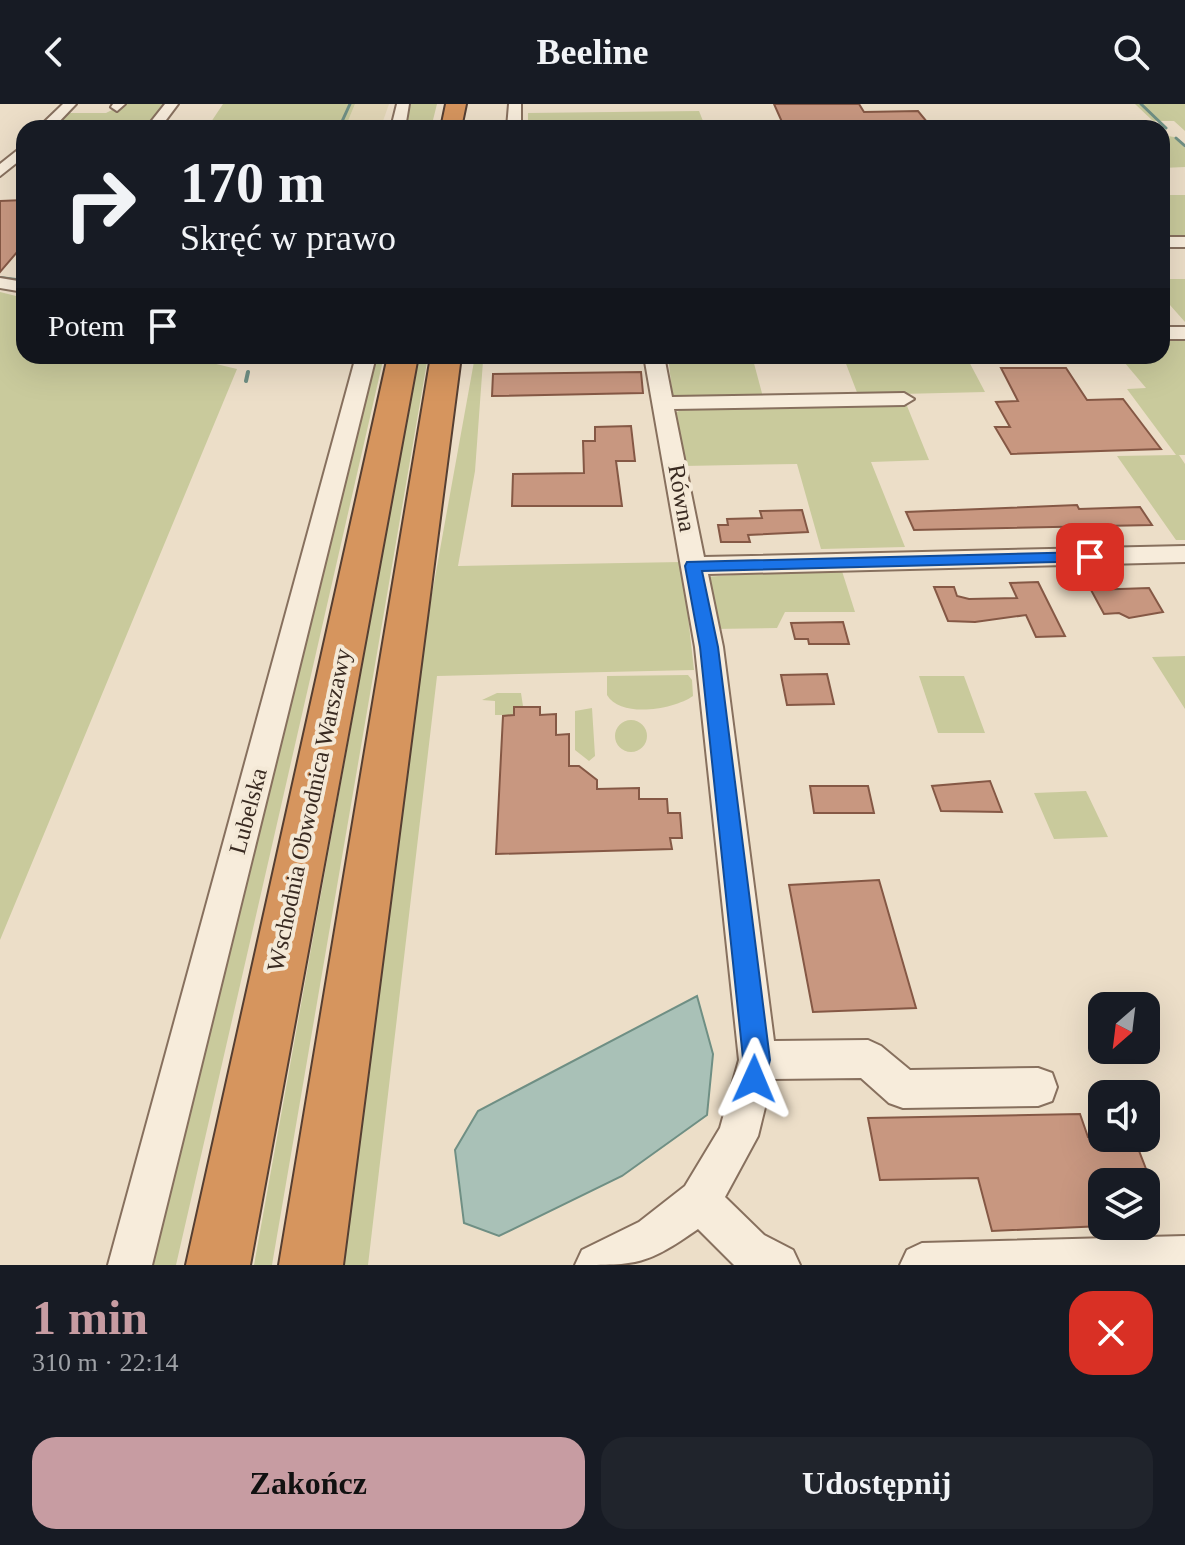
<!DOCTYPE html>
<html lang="pl">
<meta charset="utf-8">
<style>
:root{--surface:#171b24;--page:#20242c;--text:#f1f3f6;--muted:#9ea1a6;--accent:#c79ca2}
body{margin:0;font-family:Georgia,serif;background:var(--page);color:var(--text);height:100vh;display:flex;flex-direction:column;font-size:30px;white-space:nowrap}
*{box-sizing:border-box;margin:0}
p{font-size:26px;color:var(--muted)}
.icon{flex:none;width:44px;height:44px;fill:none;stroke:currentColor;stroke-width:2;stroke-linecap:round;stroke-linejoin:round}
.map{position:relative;height:1161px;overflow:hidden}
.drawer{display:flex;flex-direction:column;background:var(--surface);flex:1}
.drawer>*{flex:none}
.hud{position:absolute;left:16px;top:16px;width:1154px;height:244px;border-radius:24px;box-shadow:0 8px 32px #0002;background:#171b24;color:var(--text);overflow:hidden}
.needle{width:52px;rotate:208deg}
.controls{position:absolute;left:1088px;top:888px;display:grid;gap:16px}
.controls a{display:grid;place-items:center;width:72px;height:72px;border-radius:16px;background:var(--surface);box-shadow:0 8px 32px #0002;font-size:40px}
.pin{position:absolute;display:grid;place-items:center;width:68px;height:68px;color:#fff;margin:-34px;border-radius:16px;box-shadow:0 4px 12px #0006}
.me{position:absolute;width:88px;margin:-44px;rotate:1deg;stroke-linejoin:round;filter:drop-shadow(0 0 6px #0008)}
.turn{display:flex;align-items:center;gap:28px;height:168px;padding:0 32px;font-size:36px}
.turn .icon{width:104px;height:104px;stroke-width:2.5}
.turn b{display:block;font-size:56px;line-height:68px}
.then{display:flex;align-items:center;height:76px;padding:0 32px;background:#0003;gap:16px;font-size:30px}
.round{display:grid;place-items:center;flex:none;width:84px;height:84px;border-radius:24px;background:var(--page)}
.headline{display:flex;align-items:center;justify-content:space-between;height:136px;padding:0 32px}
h1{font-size:48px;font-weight:800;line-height:60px;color:var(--accent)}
.primary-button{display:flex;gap:16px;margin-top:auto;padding:16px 32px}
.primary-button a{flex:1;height:92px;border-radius:24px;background:var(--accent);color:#111;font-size:32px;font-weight:800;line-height:92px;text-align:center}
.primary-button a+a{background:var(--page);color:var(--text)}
header{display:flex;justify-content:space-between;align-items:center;height:104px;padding:0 32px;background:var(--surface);font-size:36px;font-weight:800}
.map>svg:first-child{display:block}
.farmland{fill:#e2d6b6}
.green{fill:#c9ca9c}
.water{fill:#a9c1b7;stroke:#6f8f84;stroke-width:2}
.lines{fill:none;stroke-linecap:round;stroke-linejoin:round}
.stream-far1{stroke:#6f8f84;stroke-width:3}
.stream{stroke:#6f8f84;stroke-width:4}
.building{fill:#c89780;stroke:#855845;stroke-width:2}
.minor-casing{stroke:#87705e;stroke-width:4}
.highway-casing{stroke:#563f32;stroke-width:4}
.minor{fill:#f7ecdb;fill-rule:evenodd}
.highway{fill:#d6955e;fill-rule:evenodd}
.route{fill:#1a73e8;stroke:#114b97;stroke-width:2}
.labels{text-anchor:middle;stroke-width:8;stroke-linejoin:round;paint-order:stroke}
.street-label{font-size:24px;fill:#392a21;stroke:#f4e9d7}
</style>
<header><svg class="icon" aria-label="back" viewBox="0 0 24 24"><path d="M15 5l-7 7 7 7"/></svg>Beeline<svg class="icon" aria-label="search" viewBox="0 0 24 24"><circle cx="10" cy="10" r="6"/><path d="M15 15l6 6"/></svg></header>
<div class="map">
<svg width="1185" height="1161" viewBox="0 0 1185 1161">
<rect width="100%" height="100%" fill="#ecdec8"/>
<path class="farmland" d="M355,0H389L383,17H348Z"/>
<path class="green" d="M124,0H168L149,24H54L69,9H106Z
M223,0H355L348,17H383L382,24H207Z
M408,0H437L431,24H403Z
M929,0H1185V27L1174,17H1153L1135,0Z
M699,7L703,17L528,19V9Z
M1162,31L1174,33L1185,44V63L1162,64Z
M1162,91H1185V134H1162Z
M1162,175H1185V218L1162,192Z
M0,188L24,194V252H183L237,265L0,836Z
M1162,235H1185V351H1179L1185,360V436H1176L1117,352L1176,351L1127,285L1146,284L1119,252H1162Z
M373,252H384L176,1161H145Z
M418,252H428L272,1161H254Z
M475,252H503L483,257L475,367L458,462L682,458L694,566L437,572L368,1161H342L426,523Z
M668,252H752L763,293L673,295Z
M843,252H966L985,288L858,291Z
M905,297L929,356L871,358L905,443L821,445L797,360L683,362L675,309L689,302Z
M841,464L855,508H785L777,524L713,525L704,473Z
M1185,552V605L1152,553Z
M688,571L692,576L693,592C675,605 621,615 607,591V572Z
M919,572H964L985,629H938Z
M497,589H521L523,602H513V611H495V597L482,596Z
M592,604L595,652L589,657L575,646V607Z
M615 632a16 16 0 1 1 32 0a16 16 0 1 1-32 0Z
M1086,687L1108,733L1054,735L1034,689Z"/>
<path class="water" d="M697,892L713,950L707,1011L622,1072L499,1132L464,1119L455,1046L478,1007Z"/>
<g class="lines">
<path class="stream-far1" d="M1141,0L1166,24
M339,24L350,0
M1176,34L1185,42"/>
<path class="stream" d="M0,174L24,177
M243,252L251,255
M246,277L248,268"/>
</g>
<path class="building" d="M774,0H859L864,8L918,7L932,24H801L798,18H782Z
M24,96V140L0,168V97Z
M1001,264H1066L1087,296L1123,295L1161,345L1011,350L995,323H1010L996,298L1018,297Z
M641,268L643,289L492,292L493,270Z
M631,322L635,357H616L622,402H512L513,370L584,369L583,337H595V323Z
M1077,401L1079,405L1140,403L1152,421L914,426L906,408Z
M802,406L808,428L748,431L750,438H721L718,421H728L727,415L762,414L760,407Z
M1038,478L1065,532L1036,533L1026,511L975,518L948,517L934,483H954L957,492L969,495L1017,494L1010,479Z
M1149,484L1163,508L1129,514L1119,509L1104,510L1091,486Z
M843,518L849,540H809L808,535H795L791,519Z
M827,570L834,600L787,601L781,571Z
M514,603H540V611L556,610V631L569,630V662H579L597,676V685L639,684V695H667L668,709H680L682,734H670L672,745L496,750L503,612L514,611Z
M990,677L1002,708L941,707L932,682Z
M810,682H868L874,709H814Z
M879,776L916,904L813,908L789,781Z
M1080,1010L1088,1033L1134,1034L1148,1070L1102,1071V1122L992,1127L978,1074L880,1076L868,1014Z"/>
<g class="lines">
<defs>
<path id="minor" d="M63,0H76L53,24H38Z
M113,0H125L117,7L111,3Z
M165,0H178L160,24H146Z
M397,0H409L405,24H391Z
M509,0H521V24H507Z
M24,41V53L0,72V60Z
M1162,133H1185V143H1162Z
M0,174L24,178V188L0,184Z
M1162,223H1185V235H1162Z
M356,252H376L152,1161H108Z
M644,252H664L672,293L904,289L914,295L904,301L674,305L704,453L1185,442V458L708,470L723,543L774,937L868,936L881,942L910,966L1038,964L1052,969L1057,983L1052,997L1038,1002L903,1004L889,999L861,974L772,975L758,1032L725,1093L764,1131L793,1146L800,1161H734L698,1125C646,1161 639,1161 575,1161L582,1146L639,1118L685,1082L720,1024L739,956L695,543Z
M1185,1132V1161H900L907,1146L922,1139Z"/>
<path id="highway" d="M446,0H466L461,24H441Z
M388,252H418L250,1161H186Z
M431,252H461L343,1161H279Z"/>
</defs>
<use href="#minor" class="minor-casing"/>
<use href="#highway" class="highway-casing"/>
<use href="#minor" class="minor"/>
<use href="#highway" class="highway"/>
</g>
<path class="route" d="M1090,448L1098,453L1095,457L702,467L718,543L770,956L763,983L754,987L746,983L700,543L685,462L687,458Z"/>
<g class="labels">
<g class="street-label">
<text transform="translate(682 394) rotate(80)" y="8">Równa</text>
<text transform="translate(309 706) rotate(-78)" y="8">Wschodnia Obwodnica Warszawy</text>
<text transform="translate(248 707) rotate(-75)" y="8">Lubelska</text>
</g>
</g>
</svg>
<div class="controls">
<a><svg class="needle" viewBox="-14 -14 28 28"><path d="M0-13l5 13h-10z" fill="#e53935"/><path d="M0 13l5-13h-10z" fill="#9ea1a6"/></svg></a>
<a><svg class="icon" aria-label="sound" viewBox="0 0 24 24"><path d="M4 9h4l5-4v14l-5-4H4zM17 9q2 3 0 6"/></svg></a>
<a><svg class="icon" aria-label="layers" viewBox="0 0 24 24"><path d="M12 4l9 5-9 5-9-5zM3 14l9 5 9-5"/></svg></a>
</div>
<div class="pin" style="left:1090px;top:453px;background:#d93025"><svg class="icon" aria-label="arrive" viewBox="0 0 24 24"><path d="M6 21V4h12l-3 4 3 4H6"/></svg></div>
<svg class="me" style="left:754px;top:975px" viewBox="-20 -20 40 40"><path d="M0-17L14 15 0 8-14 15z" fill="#1a73e8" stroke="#fff" stroke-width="4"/></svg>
<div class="hud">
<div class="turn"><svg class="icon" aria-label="right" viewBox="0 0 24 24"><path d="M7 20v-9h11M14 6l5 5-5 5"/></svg><div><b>170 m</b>Skręć w prawo</div></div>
<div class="then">Potem<svg class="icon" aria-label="arrive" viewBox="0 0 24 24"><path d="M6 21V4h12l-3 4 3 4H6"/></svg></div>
</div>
</div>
<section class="drawer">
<div class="headline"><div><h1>1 min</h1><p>310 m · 22:14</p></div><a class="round" style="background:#d93025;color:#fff"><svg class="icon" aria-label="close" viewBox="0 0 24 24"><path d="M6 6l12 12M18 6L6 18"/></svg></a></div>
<div class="primary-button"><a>Zakończ</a><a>Udostępnij</a></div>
</section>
